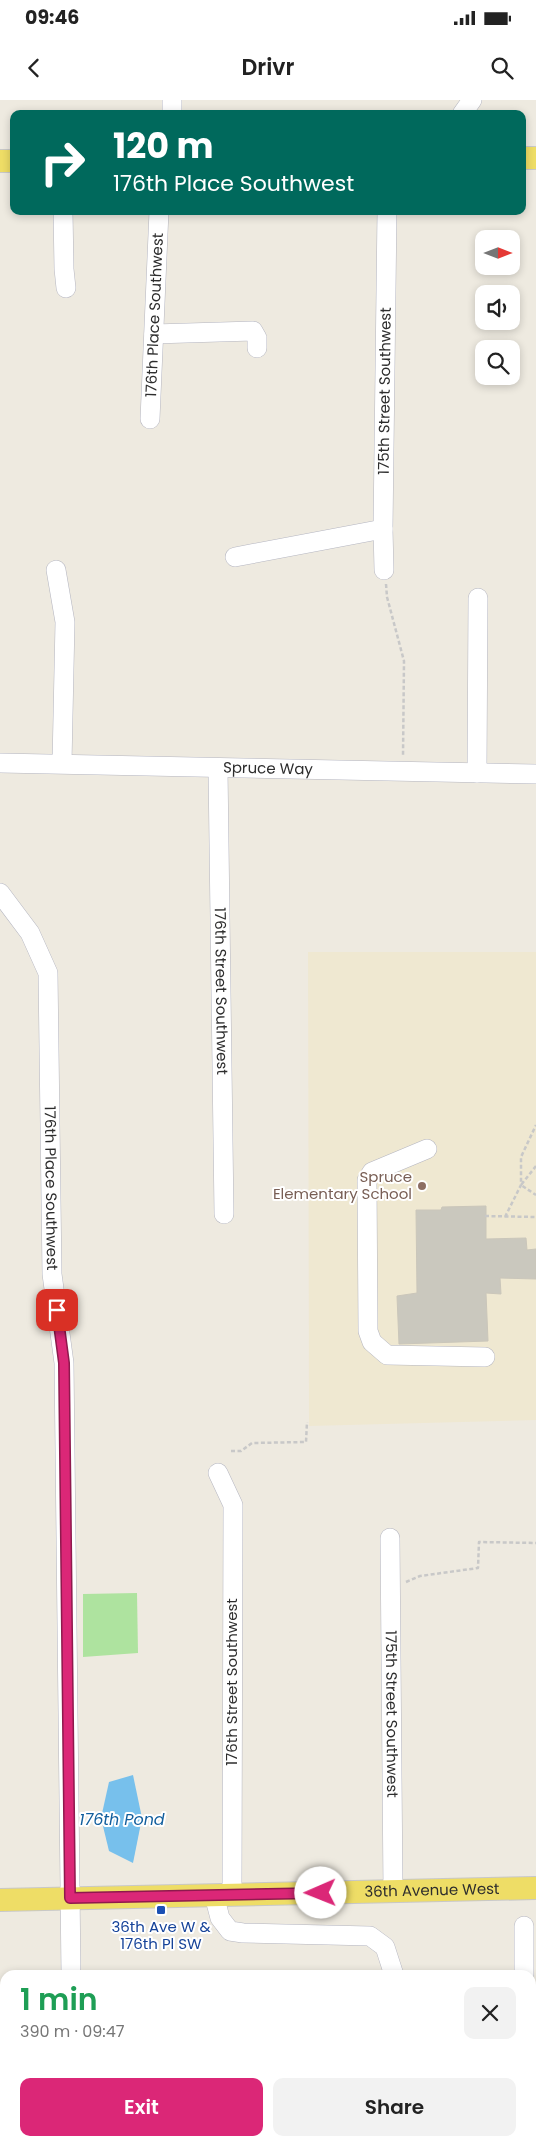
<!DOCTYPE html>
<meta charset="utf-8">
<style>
:root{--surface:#fff;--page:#f2f2f2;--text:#222;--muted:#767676;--accent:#db2777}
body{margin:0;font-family:Poppins,sans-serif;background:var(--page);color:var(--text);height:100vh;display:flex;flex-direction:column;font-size:19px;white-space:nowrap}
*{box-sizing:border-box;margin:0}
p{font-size:16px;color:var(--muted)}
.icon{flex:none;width:28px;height:28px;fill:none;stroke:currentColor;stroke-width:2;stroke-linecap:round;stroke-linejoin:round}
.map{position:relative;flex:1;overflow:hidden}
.side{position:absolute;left:0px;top:1870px;width:536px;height:176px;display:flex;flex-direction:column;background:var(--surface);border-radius:15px 15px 0 0;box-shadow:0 2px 8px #0003}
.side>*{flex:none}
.hud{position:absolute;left:10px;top:10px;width:516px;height:105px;border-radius:10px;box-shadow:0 2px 8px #0003;background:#00695c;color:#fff;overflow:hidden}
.needle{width:32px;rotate:90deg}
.buttons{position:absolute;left:475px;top:130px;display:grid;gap:10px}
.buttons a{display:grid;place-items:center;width:45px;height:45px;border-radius:10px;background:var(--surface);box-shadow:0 2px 8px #0003;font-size:25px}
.pin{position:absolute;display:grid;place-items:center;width:42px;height:42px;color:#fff;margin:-21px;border-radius:10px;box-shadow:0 2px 8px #0006}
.me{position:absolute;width:55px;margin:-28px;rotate:269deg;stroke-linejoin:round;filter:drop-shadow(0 0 4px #0008)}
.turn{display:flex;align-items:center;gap:18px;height:105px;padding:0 20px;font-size:22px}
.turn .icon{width:65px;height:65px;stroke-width:2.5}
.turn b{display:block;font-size:35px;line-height:42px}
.round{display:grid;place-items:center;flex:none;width:52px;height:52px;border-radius:10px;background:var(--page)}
.headline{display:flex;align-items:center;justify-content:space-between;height:85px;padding:0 20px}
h1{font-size:30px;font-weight:600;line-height:38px;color:#1e9e55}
.cta{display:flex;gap:10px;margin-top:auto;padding:10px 20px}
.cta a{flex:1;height:58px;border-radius:10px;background:var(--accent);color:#fff;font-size:20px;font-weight:600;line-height:58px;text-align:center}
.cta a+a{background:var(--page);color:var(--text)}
.status{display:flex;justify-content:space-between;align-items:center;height:35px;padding:0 25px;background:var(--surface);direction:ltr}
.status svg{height:14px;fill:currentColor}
header{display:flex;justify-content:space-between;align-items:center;height:65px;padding:0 20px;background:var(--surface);font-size:22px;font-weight:600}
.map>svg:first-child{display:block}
.education{fill:#efe8d1}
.green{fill:#aee39f}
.water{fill:#77c0ec}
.building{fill:#cac8be;stroke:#cac6ba}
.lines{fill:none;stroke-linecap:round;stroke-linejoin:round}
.minor-casing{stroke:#b4b5c0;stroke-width:20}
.major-casing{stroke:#c8c8c8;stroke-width:24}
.path{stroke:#c8c8c8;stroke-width:2.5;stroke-dasharray:4 2.5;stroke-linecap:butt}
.minor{stroke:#fff;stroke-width:19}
.major{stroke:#ed6;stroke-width:22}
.route-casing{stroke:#8e194d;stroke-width:12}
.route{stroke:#db2777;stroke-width:9}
.education-dot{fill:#8d6e63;stroke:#fff;stroke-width:2}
.transit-dot{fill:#1a4fb4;stroke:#fff;stroke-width:2}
.labels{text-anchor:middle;stroke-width:4;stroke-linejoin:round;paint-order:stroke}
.street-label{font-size:15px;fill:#2d2d2d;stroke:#fff}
.education-label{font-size:15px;fill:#785e54;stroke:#fff;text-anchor:end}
.transit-label{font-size:15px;fill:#164399;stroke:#fff}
.water-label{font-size:16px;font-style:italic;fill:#115e9d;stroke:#fff}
</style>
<div class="status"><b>09:46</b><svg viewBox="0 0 49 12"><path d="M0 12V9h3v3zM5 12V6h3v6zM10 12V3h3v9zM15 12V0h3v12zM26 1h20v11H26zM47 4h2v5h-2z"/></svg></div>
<header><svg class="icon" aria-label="back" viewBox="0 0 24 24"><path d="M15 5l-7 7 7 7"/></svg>Drivr<svg class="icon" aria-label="search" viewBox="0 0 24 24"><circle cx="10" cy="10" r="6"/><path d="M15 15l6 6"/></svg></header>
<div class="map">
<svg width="536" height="2046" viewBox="0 0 536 2046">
<rect width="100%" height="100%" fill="#eeeae0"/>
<path class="education" d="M308,852H536V1320L309,1326Z"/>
<path class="green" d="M137,1493L138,1553L83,1557V1494Z"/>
<path class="water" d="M133,1675L142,1718L133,1763L109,1751L101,1718L109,1682Z"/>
<path class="building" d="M486,1106V1139L526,1138L527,1150L536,1149V1179L500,1178L501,1194L486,1193L488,1241L399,1244L397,1196L417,1193L416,1110H441L442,1107Z"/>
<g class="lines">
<defs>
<g id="minor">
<path d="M172,14V0"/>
<path d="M462,14L472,0"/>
<path d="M63,111L64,169L66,188"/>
<path d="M154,234L253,231L257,238V248"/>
<path id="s1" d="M150,319L159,111"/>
<path d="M235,457L383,429"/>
<path d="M56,470L65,522L62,663"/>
<path id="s2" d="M384,470L383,429L387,111"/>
<path id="s3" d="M0,663L536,674"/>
<path id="s4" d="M218,669L224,1114"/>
<path d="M477,673L478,498"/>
<path id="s5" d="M0,793L30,833L48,873L52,1174L64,1263L71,1875"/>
<path d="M427,1049L372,1072L367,1080L368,1231L372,1242L387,1255L485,1257"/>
<path d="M218,1373L233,1405L232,1795"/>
<path id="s6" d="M390,1438L393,1791"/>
<path d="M214,1795L220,1818L230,1831L243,1833L370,1836L385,1847L394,1875"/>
<path d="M524,1826V1875"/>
<path d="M531,1953L536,1961"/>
<path d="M74,2041V2046"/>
<path d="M243,2046V2041"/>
</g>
<g id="major">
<path d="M522,58H536"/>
<path d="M0,61H14"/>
<path id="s7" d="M0,1800L536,1788"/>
</g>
</defs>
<use href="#minor" class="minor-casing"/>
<use href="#major" class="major-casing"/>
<path class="path" d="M386,484L387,497L404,561L403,657
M536,1066L521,1085L536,1095
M485,1116L536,1117
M505,1117L521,1085V1057L536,1025
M231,1351H241L252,1343L306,1342L307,1322
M406,1482L420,1476L478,1468L479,1442L536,1443"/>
<use href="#minor" class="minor"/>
<use href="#major" class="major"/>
</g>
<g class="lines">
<defs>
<path id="route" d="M57,1210L64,1263L70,1798L321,1793"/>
</defs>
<use href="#route" class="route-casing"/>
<use href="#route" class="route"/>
</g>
<circle class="education-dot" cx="422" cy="1086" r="5"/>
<rect class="transit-dot" x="156" y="1805" width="10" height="10" rx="2.5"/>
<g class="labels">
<g class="street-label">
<text dy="5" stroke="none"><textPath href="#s1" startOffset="104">176th Place Southwest</textPath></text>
<text dy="5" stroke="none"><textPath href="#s2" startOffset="179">175th Street Southwest</textPath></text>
<text dy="5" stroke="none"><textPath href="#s3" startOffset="268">Spruce Way</textPath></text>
<text dy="5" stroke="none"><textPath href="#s4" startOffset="222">176th Street Southwest</textPath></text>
<text dy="5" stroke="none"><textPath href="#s5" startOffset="309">176th Place Southwest</textPath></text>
<text transform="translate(232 1582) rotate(-90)" y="5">176th Street Southwest</text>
<text dy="5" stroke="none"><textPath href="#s6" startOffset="176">175th Street Southwest</textPath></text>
<text dy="5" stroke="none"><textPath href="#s7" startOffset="432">36th Avenue West</textPath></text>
</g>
<g class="education-label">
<text x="412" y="1082">Spruce<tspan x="412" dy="17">Elementary School</tspan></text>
</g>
<g class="transit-label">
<text x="161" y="1832">36th Ave W &amp;<tspan x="161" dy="17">176th Pl SW</tspan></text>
</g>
<g class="water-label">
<text x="122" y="1725">176th Pond</text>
</g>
</g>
</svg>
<div class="buttons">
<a><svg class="needle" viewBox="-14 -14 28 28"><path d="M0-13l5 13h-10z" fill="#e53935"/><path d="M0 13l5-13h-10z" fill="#767676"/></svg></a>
<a><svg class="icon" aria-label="sound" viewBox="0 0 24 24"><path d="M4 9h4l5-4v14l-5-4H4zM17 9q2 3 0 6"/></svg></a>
<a><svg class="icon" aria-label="search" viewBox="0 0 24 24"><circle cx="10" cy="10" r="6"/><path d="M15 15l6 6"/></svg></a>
</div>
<div class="pin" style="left:57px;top:1210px;background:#d93025"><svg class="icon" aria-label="arrive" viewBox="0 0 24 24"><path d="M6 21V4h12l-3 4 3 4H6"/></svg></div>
<svg class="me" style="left:321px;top:1793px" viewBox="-20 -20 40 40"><circle r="19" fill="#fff"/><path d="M0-13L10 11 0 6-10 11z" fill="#db2777"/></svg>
<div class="hud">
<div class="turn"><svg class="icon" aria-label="right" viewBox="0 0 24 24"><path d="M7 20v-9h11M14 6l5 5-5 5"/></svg><div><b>120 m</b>176th Place Southwest</div></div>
</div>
<section class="side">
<div class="headline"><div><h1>1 min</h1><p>390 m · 09:47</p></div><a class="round"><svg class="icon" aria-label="close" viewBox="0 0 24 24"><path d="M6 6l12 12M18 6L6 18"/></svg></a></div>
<div class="cta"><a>Exit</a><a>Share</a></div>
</section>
</div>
